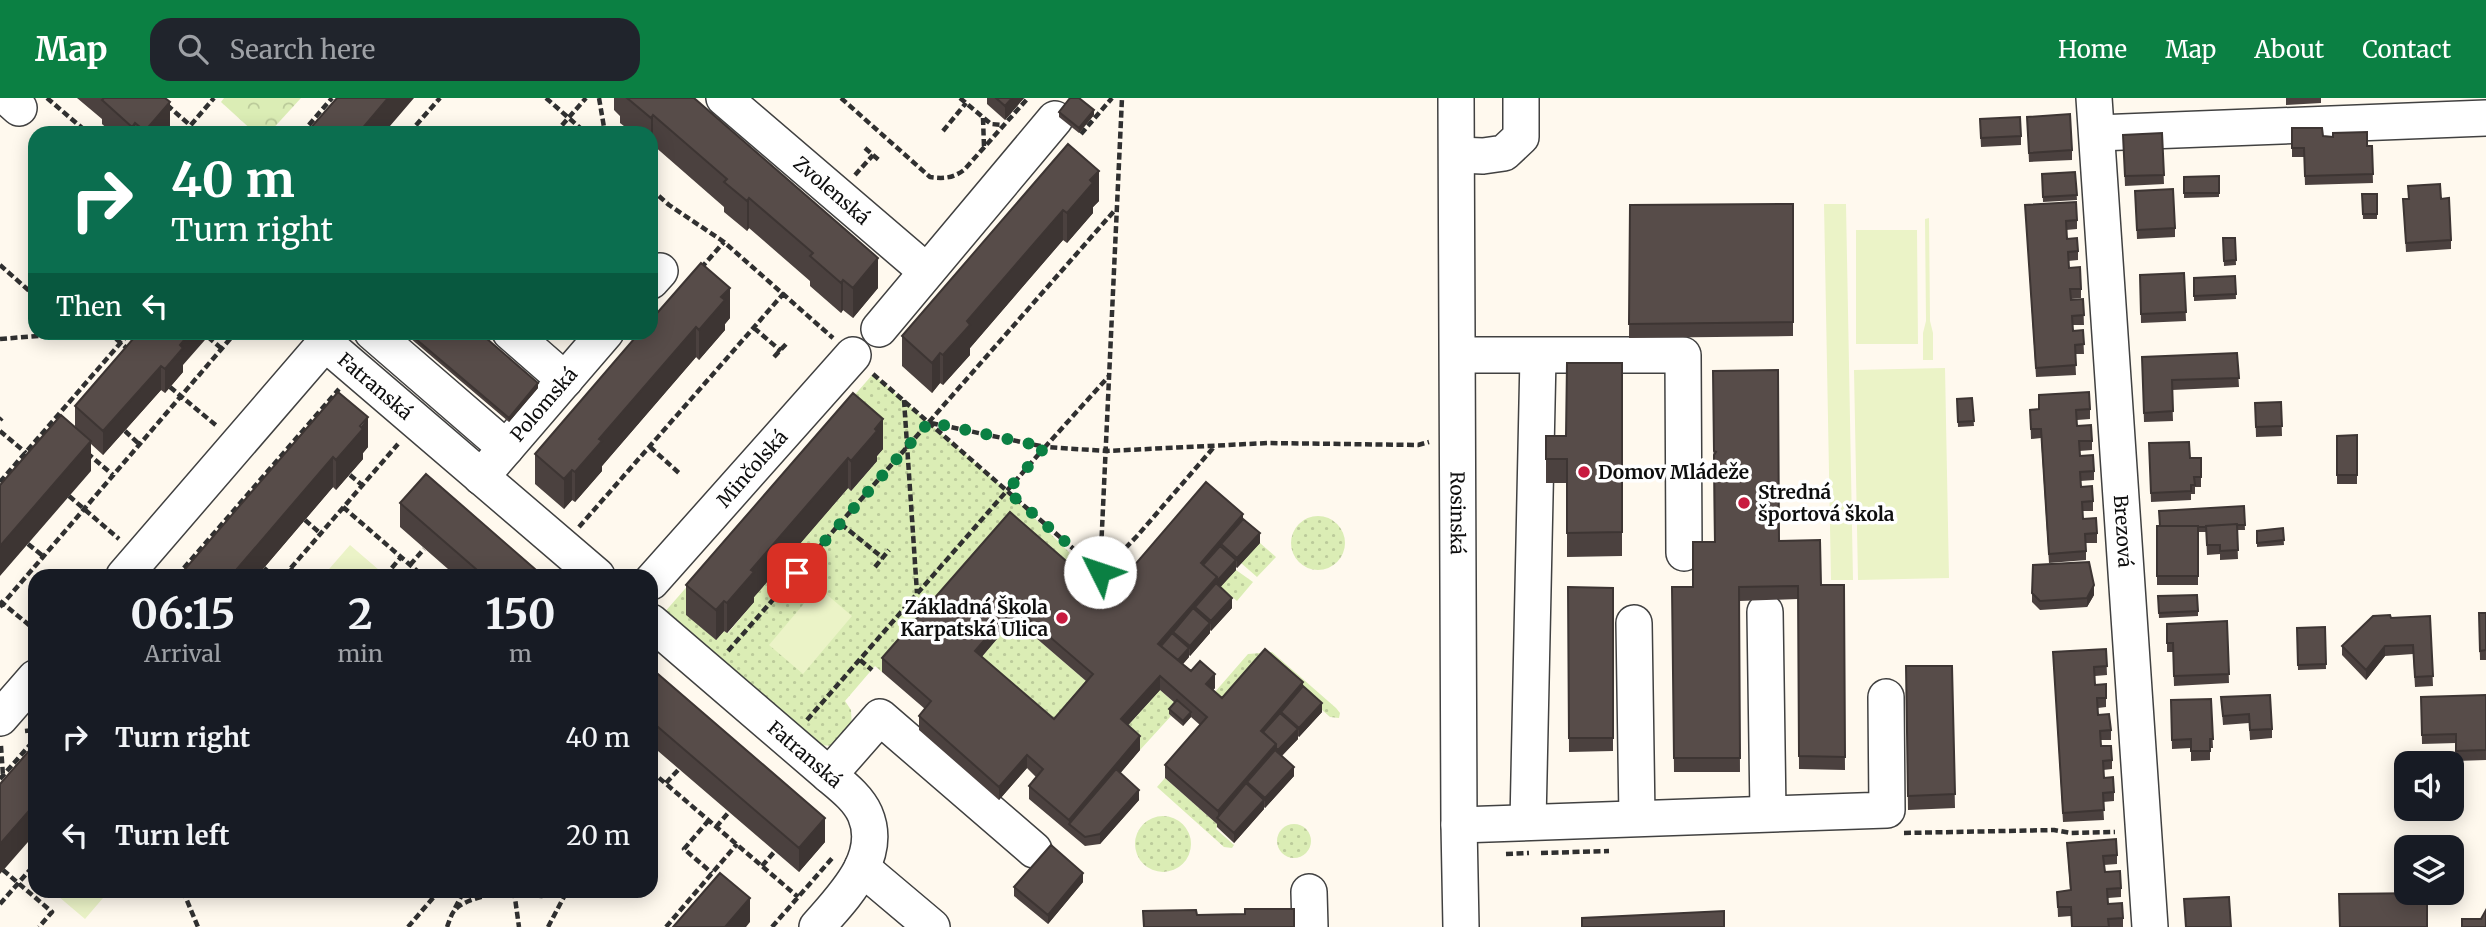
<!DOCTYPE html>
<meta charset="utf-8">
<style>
:root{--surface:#171b24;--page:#20242c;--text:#f1f3f6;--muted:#9ea1a6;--accent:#0b8043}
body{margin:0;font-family:Merriweather,serif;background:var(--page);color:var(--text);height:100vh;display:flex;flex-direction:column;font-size:26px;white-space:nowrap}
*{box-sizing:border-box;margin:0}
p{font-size:23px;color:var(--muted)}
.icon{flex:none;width:38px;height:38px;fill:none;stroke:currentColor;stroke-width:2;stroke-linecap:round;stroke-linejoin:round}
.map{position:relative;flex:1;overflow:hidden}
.side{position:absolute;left:28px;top:471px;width:630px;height:329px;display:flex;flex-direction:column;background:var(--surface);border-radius:21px;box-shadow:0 4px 18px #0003}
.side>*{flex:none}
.banner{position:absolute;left:28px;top:28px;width:630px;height:214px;border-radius:21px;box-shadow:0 4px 18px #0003;background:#0b6e4f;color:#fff;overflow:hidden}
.controls{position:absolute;left:2394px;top:653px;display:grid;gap:14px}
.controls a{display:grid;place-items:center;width:70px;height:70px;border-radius:14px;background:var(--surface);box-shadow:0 4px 18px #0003;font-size:35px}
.pin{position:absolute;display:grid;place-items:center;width:60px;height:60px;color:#fff;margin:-30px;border-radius:14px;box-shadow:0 4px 10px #0006}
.me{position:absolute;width:77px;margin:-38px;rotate:311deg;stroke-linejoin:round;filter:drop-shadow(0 0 5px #0008)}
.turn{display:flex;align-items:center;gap:24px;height:147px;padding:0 28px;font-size:32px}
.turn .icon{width:91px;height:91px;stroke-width:2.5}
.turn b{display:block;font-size:49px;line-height:60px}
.then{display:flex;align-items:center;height:66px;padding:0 28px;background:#0003;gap:14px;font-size:26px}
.eta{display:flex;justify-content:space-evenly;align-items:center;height:119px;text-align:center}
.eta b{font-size:42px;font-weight:700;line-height:49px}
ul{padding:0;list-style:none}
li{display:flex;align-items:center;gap:21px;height:98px;padding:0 28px}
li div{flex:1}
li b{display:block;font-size:26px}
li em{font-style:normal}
header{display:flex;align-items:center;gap:42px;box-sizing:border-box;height:98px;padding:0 35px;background:var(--accent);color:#fff}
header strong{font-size:33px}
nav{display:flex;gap:38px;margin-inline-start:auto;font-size:24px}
.search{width:490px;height:63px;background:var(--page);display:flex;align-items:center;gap:18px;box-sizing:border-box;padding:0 24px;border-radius:21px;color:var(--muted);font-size:26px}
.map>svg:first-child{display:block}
.grass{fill:url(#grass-dots);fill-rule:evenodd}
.park{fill:url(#park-crowns)}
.pitch{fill:#ebf3c7}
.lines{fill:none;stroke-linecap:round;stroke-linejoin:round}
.minor-casing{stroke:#414141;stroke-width:38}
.path{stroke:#303030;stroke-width:4.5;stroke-dasharray:7 3.5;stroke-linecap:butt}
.minor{stroke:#fff;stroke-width:35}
.wall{fill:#4b413f;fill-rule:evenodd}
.shaded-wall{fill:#3d3533}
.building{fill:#574c49;stroke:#3d3533;stroke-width:2;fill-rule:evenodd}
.route{stroke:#0b8043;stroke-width:12;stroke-dasharray:0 21.6}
.poi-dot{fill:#c81b40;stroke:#fff;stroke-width:2.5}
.labels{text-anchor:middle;stroke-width:7;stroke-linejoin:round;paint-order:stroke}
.street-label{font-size:19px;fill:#0e0e0e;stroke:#fff}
.poi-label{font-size:19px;font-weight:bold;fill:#0e0e0e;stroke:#fff;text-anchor:start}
</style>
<header>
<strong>Map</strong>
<div class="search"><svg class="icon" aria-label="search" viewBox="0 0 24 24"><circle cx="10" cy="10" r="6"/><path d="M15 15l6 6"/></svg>Search here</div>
<nav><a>Home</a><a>Map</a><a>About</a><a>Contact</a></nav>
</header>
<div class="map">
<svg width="2486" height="829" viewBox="0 0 2486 829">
<defs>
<pattern id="grass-dots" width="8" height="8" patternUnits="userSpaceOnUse" patternTransform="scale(1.75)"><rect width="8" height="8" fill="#dbedb5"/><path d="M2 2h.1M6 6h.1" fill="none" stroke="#bbca9a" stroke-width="1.8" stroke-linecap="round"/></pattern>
<pattern id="park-crowns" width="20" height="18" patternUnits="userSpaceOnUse" patternTransform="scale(1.75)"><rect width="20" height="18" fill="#dbedb5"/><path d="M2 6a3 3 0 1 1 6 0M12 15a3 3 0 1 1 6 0" fill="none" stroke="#bbca9a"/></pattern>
</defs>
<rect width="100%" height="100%" fill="#fff9ee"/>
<path class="grass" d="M873,276L1007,393L1071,456L1059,471L1009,428L882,574L875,568L845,603L851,612L852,631L835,648L817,647L663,516ZM883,351L875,361L877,363L851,393L848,390L751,502L753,505L728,535L724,533L716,542L687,517Z
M1291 445a27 27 0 1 1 54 0a27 27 0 1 1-54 0Z
M1260,445L1276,459L1257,479L1241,465Z
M1236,472L1253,484L1237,503L1220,489Z
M1014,521L1093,589L1054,635L975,567Z
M1272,554L1336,610L1340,615L1339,620L1330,619L1303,595L1222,614L1208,602L1248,556Z
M1160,592L1177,607L1169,616L1171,618L1140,652L1121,635Z
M1165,680L1218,727L1216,731L1234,747L1232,750L1224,749L1157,689Z
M1135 746a28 28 0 1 1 56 0a28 28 0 1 1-56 0Z
M1277 743a17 17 0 1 1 34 0a17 17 0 1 1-34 0Z"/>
<path class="park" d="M224,0H301L269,35H255L221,4Z"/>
<path class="pitch" d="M1824,106H1846L1853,482H1831Z
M1929,120L1930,223L1933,235V262H1923V235L1926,223L1925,121Z
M1856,132H1917L1918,246H1856Z
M1945,270L1949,480L1858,482L1854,272Z
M350,447L386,478H323Z
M818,489L852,518L803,576L769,547Z
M52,793H109L85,821Z"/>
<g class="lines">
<defs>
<g id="minor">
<path d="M8,0L19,10"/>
<path id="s1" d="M724,0L926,173"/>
<path id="s2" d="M1456,0L1459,727L1461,829"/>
<path id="s3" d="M2094,0L2150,829"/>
<path d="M2097,35L2486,20"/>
<path d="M1457,57L1483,58L1504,55L1521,39V0"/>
<path d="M651,183L660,173"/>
<path d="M879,231L1055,21"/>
<path d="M372,234L506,350"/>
<path d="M510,234L565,282"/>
<path d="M1458,257H1683L1684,455"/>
<path id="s4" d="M481,379L606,234"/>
<path id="s5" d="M124,478L325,245L597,478"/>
<path id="s6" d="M651,484L853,257"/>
<path d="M1765,514L1768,715"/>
<path id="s7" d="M651,524L829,677C842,688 858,700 865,716C884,760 842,800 817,829"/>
<path d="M1634,525L1637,720"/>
<path d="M0,620L35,580"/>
<path d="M829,677L880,619L1034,752"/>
<path d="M1528,724L1538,259"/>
<path d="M1459,727L1887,712L1886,599"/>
<path d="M862,770L932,829"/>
<path d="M1309,794L1310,829"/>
</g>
</defs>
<use href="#minor" class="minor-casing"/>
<path class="path" d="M47,0L88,35
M159,0L199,35
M546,0L586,35
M599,0L605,35
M841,0L930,79C944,81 953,80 964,72L1028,0
M960,0L991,26L1003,27
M983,20L984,49
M388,30L394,35
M943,33L966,5
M184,35L214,0
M302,35L332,0
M409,35L440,0
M555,35L586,0
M1081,36L1112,0
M865,50L880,63
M855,77L873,57
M651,91L669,107L724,144L833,240
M0,167L35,198
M701,170L724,144
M754,230L781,253
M108,234L129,252
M208,239L222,251
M0,241L87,234
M774,259L787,245
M873,276L1100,474L1122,0
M170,289L218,329
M904,302L917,495
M0,322L2,320
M931,325L1045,349L1109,278
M0,333L26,355
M125,333L139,346
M650,349L679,375
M87,355L113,377
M350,377L362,387
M0,384L130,234
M69,398L119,441
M343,409L423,478
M305,422L320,435
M841,426L883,460
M579,429L784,195
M28,446L43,458
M410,467L424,451
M875,469L889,452
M264,470L273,478
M290,470L298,478
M797,475L816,491
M177,478L339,291
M284,478L398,346
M385,478L401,459
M1089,488L1138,437L1214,349
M0,503L35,532
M0,509L236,234
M728,553L1115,112
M860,562L872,572
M807,622L1045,349L1107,353L1268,345L1418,347L1429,344
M25,633L35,632
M1,648L3,678
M651,673L798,799
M0,681L35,641
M666,685L679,671
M709,722L684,751L712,775
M716,729L729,714
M1904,735L2054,732L2071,735L2115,734
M1541,755L1609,753
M1506,756L1529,755
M762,768L775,753
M3,772L52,814L39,829
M183,793L198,829
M514,793L519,829
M515,793C531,798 547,801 562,793
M0,806L35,766
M455,810L464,793
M408,829L439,793
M447,829C449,824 451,817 454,813C464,800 497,795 513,793
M548,829L567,793
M666,829L737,746
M772,829L834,758"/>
<use href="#minor" class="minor"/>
</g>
<path class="wall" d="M77,0H165L170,28L164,35H112L102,26V21Z
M614,0H694L878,190L853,220L843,212L841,215L810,188V183L749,130L747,133L724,114V109L653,47L651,35H633L620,25V18L614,12Z
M987,0H1024L1005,22L987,6Z
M2286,0H2321V5L2286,7Z
M1059,14L1094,17L1079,35L1059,19Z
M2027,19L2072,52V62L2029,64Z
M1980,30L2021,38V47L1981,49Z
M2292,30L2323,38L2372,48L2373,85L2305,87L2304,59H2292Z
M2162,35L2164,86L2125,88L2123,37Z
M1068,46L1099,103L1093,109V115L1067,145L1063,142L970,250V257L943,287L940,285L932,295L902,268V238Z
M2075,74L2077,102L2043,104L2042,76Z
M2219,78V99L2184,100V79Z
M2408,88L2441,101L2451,142V151L2406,154L2403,101H2409Z
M2135,93L2175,130V139L2137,141Z
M2362,96H2377V121H2363Z
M1793,106V238L1629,240L1630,107Z
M2025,107L2077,122V131L2066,132L2067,141L2078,153V162L2068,163L2069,170L2081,191V200L2071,201V202L2083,201L2084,227H2073V233L2083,232L2084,256H2075L2076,277L2036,279Z
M2223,140H2235L2236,167L2224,168Z
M2184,175L2186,223L2141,225L2140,177Z
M2235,178L2236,201L2194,203V180Z
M730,220L725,226V232L699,262L696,259L602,368V373L575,404L572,402L564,411L535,386V356L640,234Z
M139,234L183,267V274L165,295L161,292L103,357L91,346V373L75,328V308Z
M410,236L538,290L509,324L410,240Z
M2237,255L2239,289L2172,292L2173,323L2144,324L2142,259Z
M1622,265V458L1567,459V385H1546V361L1566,338Z
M1713,273L1779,443L1821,487H1844L1845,672L1799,671L1798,501L1739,503L1740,674H1674L1672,489H1693L1714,444Z
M338,294L368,349L363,355V361L336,392L333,389L257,478H179Z
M853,295L883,351L877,358V363L851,393L848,390L754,499V504L727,535L724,533L716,542L686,517V487Z
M2039,297L2090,311V321L2077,322V328L2092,343V352L2079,353L2080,358L2094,373V382L2080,383L2081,389L2093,403V413H2083V421L2097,435V445H2086V462L2049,465L2041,340L2031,341L2030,312L2039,311Z
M1972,300L1974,328L1958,329L1957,301Z
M2281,304L2282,338L2256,339L2255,305Z
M2357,337V386H2337V338Z
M2149,345L2190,360H2201V389H2195V396H2191V402L2151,404Z
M400,405L543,478H456L400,429Z
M2244,408L2245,432H2237L2238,461L2220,462V456L2207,457L2206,434H2198V487H2157V428Z
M1010,414L1104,496L1121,483L1243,421L1260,445L1237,470L1236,469V472L1220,489L1232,510L1211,533L1210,532V535L1190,558L1189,557V559L1183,566L1215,590L1213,592L1222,600L1303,588L1322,614L1299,639L1298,638V641L1282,658L1294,678L1265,710L1264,709V711L1234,745L1217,729V726L1165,680V667L1200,627L1191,619L1183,628L1169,616V611L1175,605L1160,592L1128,627L1140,652L1120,675L1139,702L1100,746L1085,748L1029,701V688L1036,679L1027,670L999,702L919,632V618L925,611L882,574V560ZM1014,521L1086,583L1054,621L981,559Z
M2283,430L2284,447L2257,449V433Z
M1568,489L1613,490V653L1569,654Z
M2032,495L2094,497L2087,509L2040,512L2032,504Z
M2158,498L2198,513V518L2159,520Z
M2479,515H2486V562H2480Z
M2430,518L2433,588L2415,589L2413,556L2385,558L2366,582L2342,557V548L2391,520Z
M2227,523L2229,585L2174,588L2173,554H2167V526Z
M2325,529L2326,571L2298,572L2297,530Z
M2106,551L2107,577L2095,578V587L2106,600V609L2098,610V617L2111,632V642H2100L2101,648L2112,662V671L2103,672L2104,680L2114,694V703L2103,704L2104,722L2063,724L2053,554Z
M1906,568H1952L1955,710L1908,712Z
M651,570L825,744L799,774L651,647Z
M2486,597V662L2456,663V645L2422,646L2421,599Z
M2221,599L2272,631V640L2250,642L2249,625L2223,627Z
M2211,601L2213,650H2210V662L2191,663V650L2172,651L2171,602Z
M2067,745L2117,757V766L2104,767L2105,774L2121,790V799L2108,800V806L2123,820V829H2072L2071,818L2058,819L2057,794L2070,792Z
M1083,784L1048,826L1014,798V789Z"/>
<path class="shaded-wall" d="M388,0H414L384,35H361V32Z
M1012,0H1024L1005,22V8Z
M170,4V28L164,35H145V33Z
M1094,12V17L1079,35V30Z
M653,17V47L651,50V20Z
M135,25V35H132V29Z
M1099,73V103L1093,109V115L1067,145V115L1090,82Z
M749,100V130L747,133V103Z
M1063,112V142L970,250V257L943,287V257L967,223Z
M878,160V190L853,220V190Z
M843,182V212L841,215V185Z
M730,190V220L725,226V232L699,262V232L721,199Z
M696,229V259L602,368V373L575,404V374L599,341Z
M191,234H212L183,267V274L165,295V271L180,247Z
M940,255V285L932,295V265Z
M161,268V292L103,357V333Z
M538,285V290L509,324V320Z
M368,319V349L363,355V361L336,392V362Z
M883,321V351L877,358V363L851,393V363Z
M91,343V373L0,478V448Z
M333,359V389L257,478H231Z
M848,360V390L754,499V504L727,535V505L751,472Z
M572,372V402L564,411V381Z
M1243,416V430L1221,446V456L1206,473L1201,465Z
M1260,435V445L1237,470V460Z
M1236,462V472L1199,513L1195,509V518L1173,534V543L1163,554L1158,546L1217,479Z
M2094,487V497L2087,509V500Z
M1232,500V510L1211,533V523Z
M724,503V533L716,542V512Z
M1014,508V521L975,567V553Z
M1210,525V535L1190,558V548Z
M2385,548V558L2366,582V572Z
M1189,550V559L1176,574V565Z
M1215,576V590L1206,600V586Z
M1160,578V592L1121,635V621Z
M1303,584V598L1281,614V623L1265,641L1261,633Z
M1322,605V614L1299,639V630Z
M1191,614V619L1183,628V623Z
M1298,631V641L1278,661V652Z
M1140,638V652L1074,730L1069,726V735V722Z
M1276,646V660L1247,684V693L1218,721V713Z
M1027,657V670L999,702V689Z
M1294,669V678L1265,710V700Z
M1139,692V702L1100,746V736Z
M1264,702V711L1234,745V735Z
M35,706V736L0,776V746Z
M825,720V744L799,774V750Z
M1083,775V784L1048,826V817Z
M750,800V824L746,829H725Z"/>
<path class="building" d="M104,0H165L170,4L145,33L135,25L132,29L102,2Z
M337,0H388L361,32L364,35H306Z
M627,0H694L878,160L853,190L843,182L841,185L810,158L813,155L749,100L747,103L724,84L727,81L653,17L651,20Z
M996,0H1012L1005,8Z
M1070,0H1079L1094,12L1079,30L1059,14Z
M2070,16L2072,52L2029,55L2027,19Z
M2020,19L2021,38L1981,40L1980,21Z
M2292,30H2322L2323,38L2333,39V35L2367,34V48H2372L2373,76L2305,78L2304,50H2292Z
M2162,35L2164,77L2125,78L2123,37Z
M1068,46L1099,73L1090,82L1093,85L1067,115L1063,112L967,223L970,227L943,257L940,255L932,265L902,238Z
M2075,74L2077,97L2043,99L2042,76Z
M2219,78V95H2184V79Z
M2440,86L2441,101L2449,100L2451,142L2406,145L2403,101H2409L2408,88Z
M2173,91L2175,130L2137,132L2135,93Z
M2362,96H2377V116H2363Z
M2076,104L2077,122L2066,123L2067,141L2077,140L2078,153L2068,154L2069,170L2080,169L2081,191H2070L2071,202L2083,201L2084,217L2072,218L2073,233L2083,232L2084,246L2075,247L2076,267L2036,270L2025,107Z
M1793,106V224L1629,226L1630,107Z
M2223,140H2235L2236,162L2224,163Z
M701,165L730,190L721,199L725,202L699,232L696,229L599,341L602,343L575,374L572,372L564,381L535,356L640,234H651V222Z
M2184,175L2186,214L2141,216L2140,177Z
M2235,178L2236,196L2194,198V180Z
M139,234H191L180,247L183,250L165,271L161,268L103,333L75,308Z
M411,234H479L538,285L509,320L410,236Z
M2237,255L2239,280L2172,282L2173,313L2144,315L2142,259Z
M1567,265H1622V434L1567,435V361H1546V338H1566Z
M1778,272L1779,443L1820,442L1821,487H1844L1845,659L1799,658L1798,488L1739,489L1740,660H1674L1672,489H1693V444H1715L1714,357L1716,354L1714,353L1713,273Z
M338,294L368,319L360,328L363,331L336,362L333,359L231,478H179Z
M2089,294L2090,311L2076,312L2077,328L2091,327L2092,343H2079L2080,358L2093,357L2094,373L2080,374L2081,389L2092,388L2093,403L2082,404L2083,421L2096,420L2097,435L2085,436L2086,453L2049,456L2041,331H2031L2030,312L2039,311V297Z
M853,295L883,321L875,331L877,333L851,363L848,360L751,472L754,474L727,505L724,503L716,512L686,487Z
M1972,300L1974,323L1958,324L1957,301Z
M2281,304L2282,328L2256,329L2255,305Z
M61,317L91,343L0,448V387Z
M2357,337V377H2337V338Z
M2189,344L2190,360H2201V379H2194L2195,387H2191V393L2151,395L2149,345Z
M426,376L543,478H484L400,405Z
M1206,384L1243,416L1201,465L1217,479L1158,546L1191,573L1200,563L1215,576L1206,586L1222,600L1265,551L1303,584L1261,633L1276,646L1218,713L1165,667L1207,619L1160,578L1121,621L1140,638L1069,722L1029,688L1043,671L1027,657L999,689L919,618L931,603L882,560L1010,414L1104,496L1118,480L1121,483ZM1014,508L1093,576L1054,621L975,553Z
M2244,408L2245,427H2237V426L2206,428V429H2198V428H2160L2159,413Z
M1243,421L1260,435L1237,460L1221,446Z
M2237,426L2238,452L2220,453V447H2207L2206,428Z
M2157,428H2198V478H2157Z
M2283,430L2284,442L2257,445V433Z
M1220,448L1236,462L1217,483V479L1203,467Z
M2089,464L2094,487L2087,500L2040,503L2032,495L2033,467Z
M1216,485L1232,500L1211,523L1195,509Z
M1568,489L1613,490V640H1569Z
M2197,497L2198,513L2159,515L2158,498Z
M1193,510L1210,525L1190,548L1173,534Z
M2479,515H2486V552L2480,553Z
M2390,517L2391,520L2430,518L2433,578L2415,579L2413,547L2385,548L2366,572L2342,548L2373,518Z
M2227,523L2229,576L2174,578L2173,545H2167V526Z
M2325,529L2326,566L2298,567L2297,530Z
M1172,535L1189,550L1178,562L1161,548Z
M2106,551L2107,568L2094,569L2095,587L2106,586V600H2097L2098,617L2109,616L2111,632L2100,633L2101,648H2111L2112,662L2103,663L2104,680L2113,679L2114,694L2103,695L2104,712L2063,715L2053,554Z
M1906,568H1952L1955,696L1908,698Z
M651,570L825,720L799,750L651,623Z
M1303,588L1322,605L1299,630L1281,614Z
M2270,597L2272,631L2250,632L2249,616L2223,618L2221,599Z
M2486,597V652L2456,653V636L2422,637L2421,599Z
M2211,601L2213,641H2210V653H2191V641L2172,642L2171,602Z
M1177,602L1191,614L1183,623L1169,611Z
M1280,615L1298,631L1278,652L1276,650V646L1263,634Z
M35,646V706L0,746V686Z
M1275,652L1294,669L1265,700L1247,684Z
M1116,671L1139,692L1100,736L1085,739L1069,726Z
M1246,685L1264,702L1234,735L1217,720Z
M2116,741L2117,757L2103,758L2105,774L2120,773L2121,790L2107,791L2108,806L2122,805L2123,820L2108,821L2109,829H2072L2071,809H2058L2057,794L2071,792L2067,745Z
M1051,747L1083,775L1048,817L1014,789Z
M720,775L750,800L725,829H673Z
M2427,795V829H2340L2339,796Z
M2229,799L2231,829H2186L2184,801Z
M1245,811H1294V829H1144L1143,813L1196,812L1197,817L1245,816Z
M2486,812V829H2462V821H2481Z
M1724,813V829H1582V820Z"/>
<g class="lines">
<path class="route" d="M797,475L929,324L1045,349L1007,393L1100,474"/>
</g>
<g class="poi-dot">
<circle cx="1584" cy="374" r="7"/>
<circle cx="1744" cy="405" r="7"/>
<circle cx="1062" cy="520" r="7"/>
</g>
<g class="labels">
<g class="street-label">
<text dy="7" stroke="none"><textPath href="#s1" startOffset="142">Zvolenská</textPath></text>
<text dy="7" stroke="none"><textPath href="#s5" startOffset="374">Fatranská</textPath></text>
<text dy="7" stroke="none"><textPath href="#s4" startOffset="96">Polomská</textPath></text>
<text dy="7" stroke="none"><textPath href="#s6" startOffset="152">Minčolská</textPath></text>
<text dy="7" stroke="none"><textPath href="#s2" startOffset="415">Rosinská</textPath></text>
<text dy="7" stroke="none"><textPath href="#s3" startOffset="434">Brezová</textPath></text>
<text dy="7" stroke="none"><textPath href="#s7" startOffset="203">Fatranská</textPath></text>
</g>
<g class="poi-label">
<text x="1598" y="381">Domov Mládeže</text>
<text x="1758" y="401">Stredná<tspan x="1758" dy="22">športová škola</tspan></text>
<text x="1048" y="516" text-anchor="end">Základná Škola<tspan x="1048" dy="22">Karpatská Ulica</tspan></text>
</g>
</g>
</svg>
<div class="controls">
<a><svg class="icon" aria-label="sound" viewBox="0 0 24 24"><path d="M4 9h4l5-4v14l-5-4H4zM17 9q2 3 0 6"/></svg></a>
<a><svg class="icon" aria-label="layers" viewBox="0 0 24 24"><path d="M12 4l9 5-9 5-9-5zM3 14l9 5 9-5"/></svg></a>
</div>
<div class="pin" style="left:797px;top:475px;background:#d93025"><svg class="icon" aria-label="arrive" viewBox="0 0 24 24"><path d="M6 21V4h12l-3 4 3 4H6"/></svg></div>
<svg class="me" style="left:1100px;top:474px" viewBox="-20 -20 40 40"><circle r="19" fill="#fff"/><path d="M0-13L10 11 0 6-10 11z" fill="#0b8043"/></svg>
<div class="banner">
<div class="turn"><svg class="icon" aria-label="right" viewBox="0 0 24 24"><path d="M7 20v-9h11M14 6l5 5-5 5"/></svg><div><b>40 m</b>Turn right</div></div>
<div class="then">Then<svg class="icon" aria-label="left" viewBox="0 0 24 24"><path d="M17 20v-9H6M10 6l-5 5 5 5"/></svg></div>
</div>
<section class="side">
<div class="eta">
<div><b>06:15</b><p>Arrival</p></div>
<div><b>2</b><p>min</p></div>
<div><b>150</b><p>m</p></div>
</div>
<ul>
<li><svg class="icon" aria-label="right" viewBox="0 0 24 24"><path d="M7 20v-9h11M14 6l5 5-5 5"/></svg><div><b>Turn right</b></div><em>40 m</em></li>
<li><svg class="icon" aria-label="left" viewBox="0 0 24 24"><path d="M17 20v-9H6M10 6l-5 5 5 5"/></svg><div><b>Turn left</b></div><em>20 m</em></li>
</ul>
</section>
</div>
